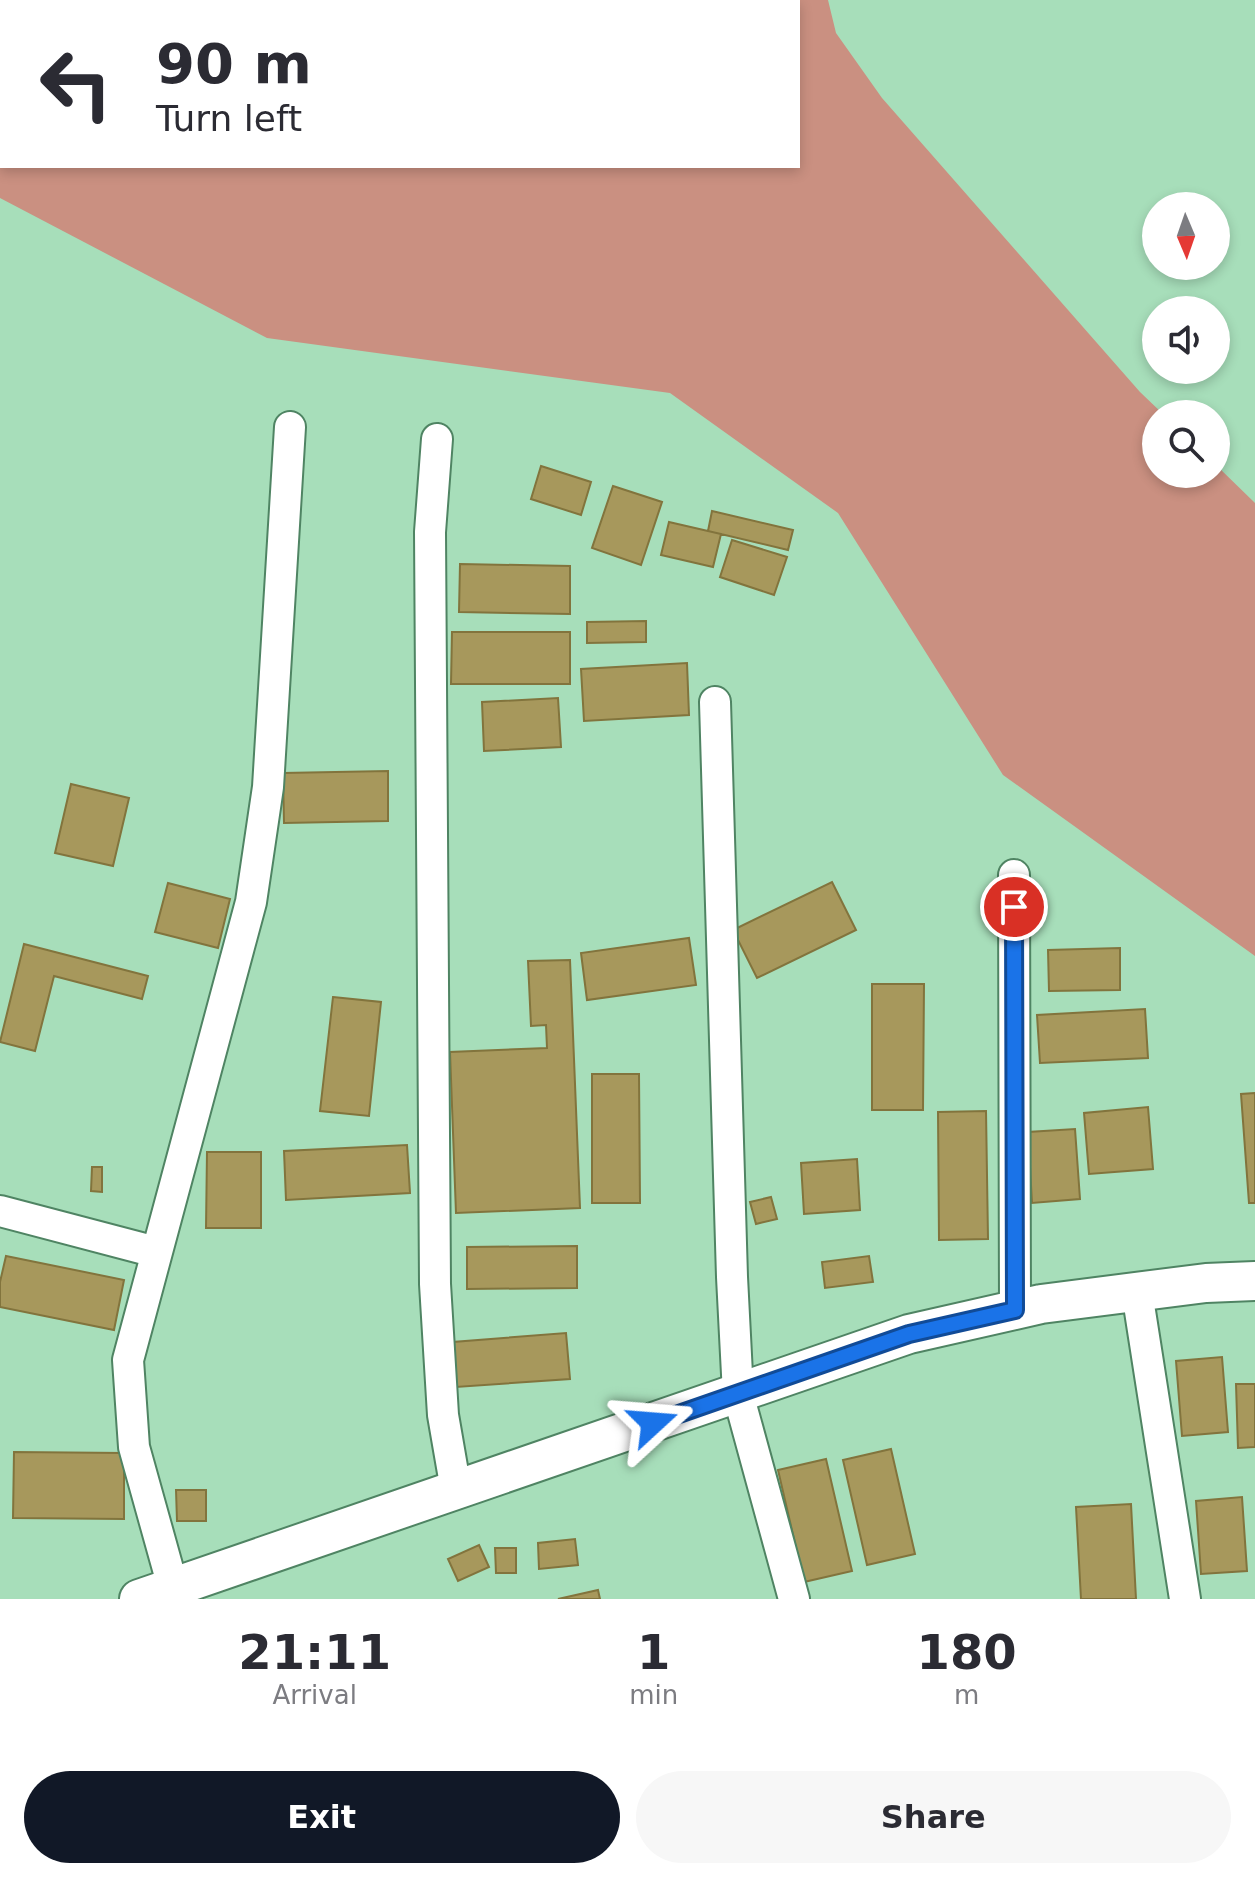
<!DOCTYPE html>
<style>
:root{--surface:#fff;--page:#f7f7f7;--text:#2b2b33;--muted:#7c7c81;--accent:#111827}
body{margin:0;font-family:"DejaVu Sans",sans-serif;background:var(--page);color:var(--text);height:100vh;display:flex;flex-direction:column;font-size:30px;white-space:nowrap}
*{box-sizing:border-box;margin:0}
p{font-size:26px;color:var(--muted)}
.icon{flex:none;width:44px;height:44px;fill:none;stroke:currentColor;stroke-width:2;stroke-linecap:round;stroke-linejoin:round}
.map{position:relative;height:1599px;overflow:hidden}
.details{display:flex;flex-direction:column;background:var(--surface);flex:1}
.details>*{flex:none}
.guide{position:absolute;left:0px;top:0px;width:800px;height:168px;box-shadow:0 4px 12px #0003;background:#fff;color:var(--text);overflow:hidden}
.needle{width:52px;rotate:178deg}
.fabs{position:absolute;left:1142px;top:192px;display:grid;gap:16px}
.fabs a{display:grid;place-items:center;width:88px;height:88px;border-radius:50%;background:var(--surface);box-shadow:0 4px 12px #0003;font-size:40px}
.pin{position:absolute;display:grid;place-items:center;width:68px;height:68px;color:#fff;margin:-34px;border:4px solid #fff;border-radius:50%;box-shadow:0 2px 8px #0007}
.me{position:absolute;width:88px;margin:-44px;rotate:71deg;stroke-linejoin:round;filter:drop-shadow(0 0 6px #0008)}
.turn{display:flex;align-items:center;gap:28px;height:168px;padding:0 24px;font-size:36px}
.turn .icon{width:104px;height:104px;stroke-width:2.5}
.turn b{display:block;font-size:56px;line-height:68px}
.eta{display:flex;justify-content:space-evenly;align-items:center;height:136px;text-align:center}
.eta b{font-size:48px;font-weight:600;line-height:56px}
.cta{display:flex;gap:16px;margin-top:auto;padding:16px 24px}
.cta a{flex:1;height:92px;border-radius:48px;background:var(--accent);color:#fff;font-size:32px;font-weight:600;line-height:92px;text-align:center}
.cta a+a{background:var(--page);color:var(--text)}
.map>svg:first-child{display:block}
.green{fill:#ca9081;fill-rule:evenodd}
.building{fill:#a7985c;stroke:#82743d;stroke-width:2}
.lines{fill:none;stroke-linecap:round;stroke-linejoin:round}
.minor-casing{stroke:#4f8463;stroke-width:34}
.tertiary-casing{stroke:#4f8463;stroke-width:42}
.minor{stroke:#fff;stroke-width:30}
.tertiary{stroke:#fff;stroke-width:38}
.route-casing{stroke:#114b97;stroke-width:20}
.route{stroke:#1a73e8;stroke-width:14}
</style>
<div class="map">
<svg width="1255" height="1599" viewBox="0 0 1255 1599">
<rect width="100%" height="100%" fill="#a7deba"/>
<path class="green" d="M0,0H828L836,33L882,98L1140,392L1163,414H1156V474H1216V465L1255,503V956L1003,775L838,513L670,393L267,338L0,198ZM2,2H798V166H2Z"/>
<path class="building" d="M541,466L591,482L581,515L531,499Z
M613,486L662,502L641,565L592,548Z
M712,511L793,530L788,550L708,531Z
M669,522L721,534L713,567L661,555Z
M732,540L787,557L774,595L720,577Z
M460,564L570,566V614L459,612Z
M646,621V642L587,643V622Z
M452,632H570V684H451Z
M687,663L689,715L584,721L581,669Z
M558,698L561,747L484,751L482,702Z
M388,771V821L284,823L283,773Z
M71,784L129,798L113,866L55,853Z
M832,882L856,930L757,978L733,930Z
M168,883L230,899L218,948L155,932Z
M689,938L696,985L587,1000L581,953Z
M24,944L148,976L142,999L54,976L35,1051L0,1042Z
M1120,948V990L1049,991L1048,950Z
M570,960L580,1208L456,1213L450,1052L547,1048L546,1025L531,1026L528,961Z
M872,984H924L923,1110H872Z
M333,997L381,1002L369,1116L320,1111Z
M1145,1009L1148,1058L1040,1063L1037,1015Z
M592,1074H639L640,1203H592Z
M1255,1093V1203H1249L1241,1094Z
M1148,1107L1153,1169L1089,1174L1084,1113Z
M986,1111L988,1239L939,1240L938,1112Z
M1075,1129L1080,1199L1032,1203L1028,1132Z
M407,1145L410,1193L286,1200L284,1151Z
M207,1152H261V1228H206Z
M857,1159L860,1210L804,1214L801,1163Z
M92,1167H102V1192L91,1191Z
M771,1197L777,1219L756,1224L750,1202Z
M577,1246V1288L467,1289V1247Z
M6,1256L124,1280L114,1330L0,1307V1282Z
M869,1256L873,1282L825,1288L822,1262Z
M566,1333L570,1379L456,1387L453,1342Z
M1222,1357L1228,1432L1182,1436L1176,1361Z
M1236,1384H1255V1447L1238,1448Z
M891,1449L915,1554L867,1565L843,1460Z
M14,1452L124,1453V1519L13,1518Z
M826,1459L852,1571L804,1582L778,1470Z
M176,1490H206V1521H177Z
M1242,1497L1247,1571L1201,1574L1196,1501Z
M1131,1504L1136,1599H1081L1076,1507Z
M575,1539L578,1565L539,1569L538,1543Z
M479,1545L489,1567L458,1581L448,1559Z
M495,1548H516V1573H496Z
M598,1590L600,1599H558Z"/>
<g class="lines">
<defs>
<path id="minor" d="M437,439L430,532L435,1284L443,1415L456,1490
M715,702L732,1277L738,1394L794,1599
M1014,875L1015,1310
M0,1211L156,1252
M1137,1292L1185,1599
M173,1587L134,1447L128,1360L251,902L268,787L290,427"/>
<path id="tertiary" d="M139,1599L909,1334L1041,1304L1206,1283L1255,1281"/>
</defs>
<use href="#minor" class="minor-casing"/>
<use href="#tertiary" class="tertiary-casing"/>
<use href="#minor" class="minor"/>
<use href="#tertiary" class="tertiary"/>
</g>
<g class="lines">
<defs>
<path id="route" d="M653,1423L909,1334L1015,1310L1014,907"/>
</defs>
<use href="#route" class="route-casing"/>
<use href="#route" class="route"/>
</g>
</svg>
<div class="fabs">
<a><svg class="needle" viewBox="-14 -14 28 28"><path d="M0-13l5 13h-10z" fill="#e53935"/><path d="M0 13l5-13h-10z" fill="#7c7c81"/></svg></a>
<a><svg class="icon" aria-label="sound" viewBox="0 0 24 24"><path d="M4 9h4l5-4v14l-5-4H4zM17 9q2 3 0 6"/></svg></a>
<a><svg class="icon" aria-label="search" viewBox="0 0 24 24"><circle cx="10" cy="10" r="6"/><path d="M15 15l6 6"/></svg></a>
</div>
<div class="pin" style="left:1014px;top:907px;background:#d93025"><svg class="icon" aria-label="arrive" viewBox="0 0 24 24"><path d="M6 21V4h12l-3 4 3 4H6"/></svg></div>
<svg class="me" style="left:653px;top:1423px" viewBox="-20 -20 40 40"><path d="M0-17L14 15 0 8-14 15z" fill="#1a73e8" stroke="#fff" stroke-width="4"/></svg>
<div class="guide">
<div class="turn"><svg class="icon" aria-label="left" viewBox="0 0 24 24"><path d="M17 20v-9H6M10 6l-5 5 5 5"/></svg><div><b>90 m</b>Turn left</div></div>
</div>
</div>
<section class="details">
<div class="eta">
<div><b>21:11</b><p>Arrival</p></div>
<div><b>1</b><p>min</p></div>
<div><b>180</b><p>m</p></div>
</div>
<div class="cta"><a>Exit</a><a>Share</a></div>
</section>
